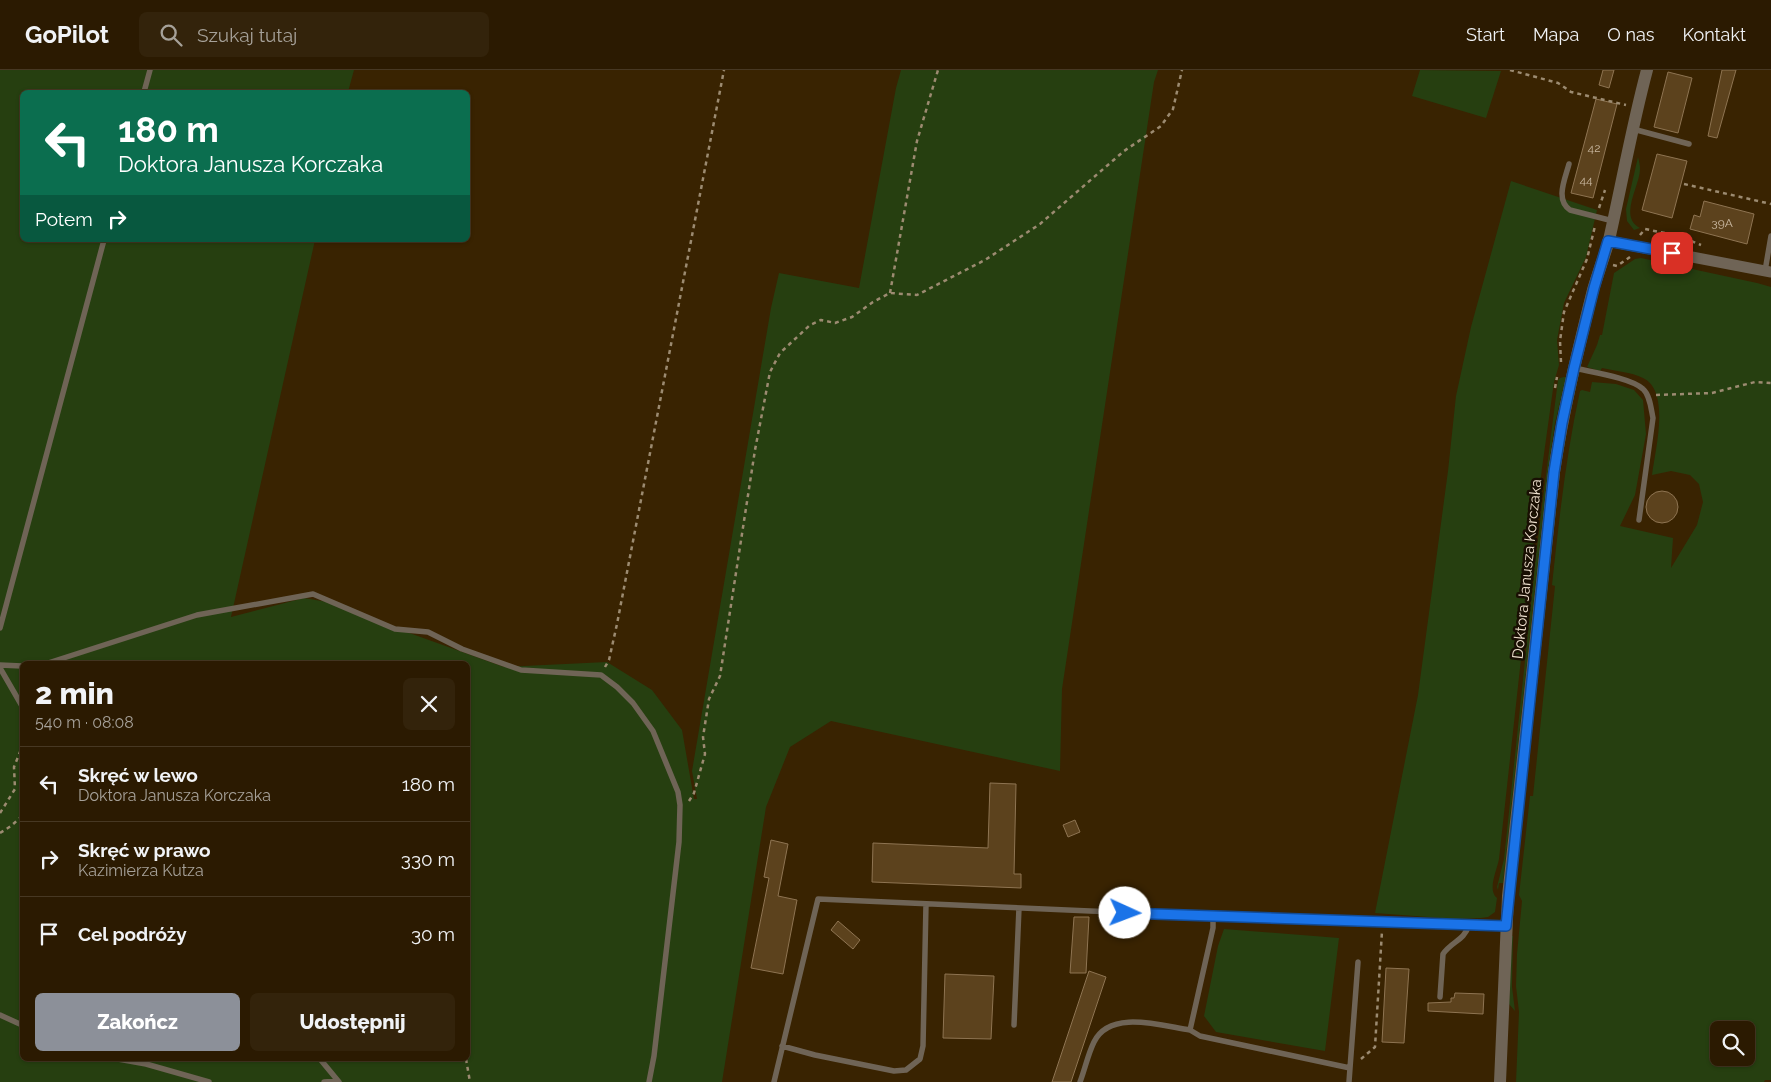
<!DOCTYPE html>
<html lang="pl">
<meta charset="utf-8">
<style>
:root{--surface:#2b1a01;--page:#33230b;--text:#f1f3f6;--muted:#a6a199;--line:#473823;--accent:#8c9099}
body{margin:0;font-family:Raleway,sans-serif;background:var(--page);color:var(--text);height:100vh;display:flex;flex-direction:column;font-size:19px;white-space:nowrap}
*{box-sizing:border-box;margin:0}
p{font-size:16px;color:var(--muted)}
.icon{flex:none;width:28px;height:28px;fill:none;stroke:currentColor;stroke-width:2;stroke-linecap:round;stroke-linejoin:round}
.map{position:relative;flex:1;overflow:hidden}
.side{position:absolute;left:20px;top:591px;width:450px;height:400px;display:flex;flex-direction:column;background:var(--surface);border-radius:8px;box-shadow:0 1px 4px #0004,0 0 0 1px var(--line)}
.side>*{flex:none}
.guide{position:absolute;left:20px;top:20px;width:450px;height:152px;border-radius:8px;box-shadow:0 1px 4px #0004,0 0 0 1px var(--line);background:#0b6e4f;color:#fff;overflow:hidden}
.controls{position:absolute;left:1710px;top:951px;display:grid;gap:10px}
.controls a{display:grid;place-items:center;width:45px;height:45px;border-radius:8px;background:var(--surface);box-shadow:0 1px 4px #0004,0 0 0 1px var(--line);font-size:25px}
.pin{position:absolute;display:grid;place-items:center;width:42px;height:42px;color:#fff;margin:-21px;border-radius:10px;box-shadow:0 2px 8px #0006}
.me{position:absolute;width:55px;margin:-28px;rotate:92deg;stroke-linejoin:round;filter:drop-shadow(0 0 4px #0008)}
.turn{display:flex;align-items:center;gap:18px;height:105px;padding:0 15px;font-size:22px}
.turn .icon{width:65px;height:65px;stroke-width:2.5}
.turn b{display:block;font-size:35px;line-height:42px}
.then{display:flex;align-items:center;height:48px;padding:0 15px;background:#0003;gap:10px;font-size:19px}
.round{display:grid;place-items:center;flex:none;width:52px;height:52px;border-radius:8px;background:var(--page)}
.overview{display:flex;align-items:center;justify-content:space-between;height:85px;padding:0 15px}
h1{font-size:30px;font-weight:800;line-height:38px}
.primary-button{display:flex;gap:10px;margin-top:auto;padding:10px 15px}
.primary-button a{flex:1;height:58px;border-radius:8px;background:var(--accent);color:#fff;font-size:20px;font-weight:800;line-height:58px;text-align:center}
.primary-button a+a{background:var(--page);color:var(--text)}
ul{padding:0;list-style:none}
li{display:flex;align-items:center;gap:15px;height:75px;padding:0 15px;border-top:1px solid var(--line)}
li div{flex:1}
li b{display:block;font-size:19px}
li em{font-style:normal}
header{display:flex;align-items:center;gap:30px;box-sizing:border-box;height:70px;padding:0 25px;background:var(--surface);border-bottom:1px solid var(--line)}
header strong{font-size:24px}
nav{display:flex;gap:28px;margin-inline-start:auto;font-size:18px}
.search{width:350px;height:45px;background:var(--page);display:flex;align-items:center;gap:12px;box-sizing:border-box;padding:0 18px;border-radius:8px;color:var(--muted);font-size:19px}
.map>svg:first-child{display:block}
.green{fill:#263f10;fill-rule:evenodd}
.building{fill:#5c421d;stroke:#8e7452}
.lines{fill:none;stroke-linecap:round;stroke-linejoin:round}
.path{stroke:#9c8b71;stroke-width:2.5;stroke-dasharray:4 4;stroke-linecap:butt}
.service{stroke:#6f6456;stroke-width:5.5}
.minor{stroke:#6f6456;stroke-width:11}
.tertiary{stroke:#6f6456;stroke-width:12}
.route-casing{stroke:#114b97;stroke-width:12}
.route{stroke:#1a73e8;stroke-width:9}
.labels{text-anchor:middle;stroke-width:5;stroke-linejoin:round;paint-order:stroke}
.number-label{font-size:12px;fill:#cab9a2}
.street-label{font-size:15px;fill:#efe1cf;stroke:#190f03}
</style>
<header>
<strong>GoPilot</strong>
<div class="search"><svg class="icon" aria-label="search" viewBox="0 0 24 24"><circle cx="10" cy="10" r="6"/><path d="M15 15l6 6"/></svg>Szukaj tutaj</div>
<nav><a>Start</a><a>Mapa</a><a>O nas</a><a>Kontakt</a></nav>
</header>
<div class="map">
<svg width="1771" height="1012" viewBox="0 0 1771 1012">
<rect width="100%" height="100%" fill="#392301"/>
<path class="green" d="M0,0H354L348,22H22V170H315L231,547L304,528L345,535L401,560L504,597L607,592L652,620L682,660L694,729H697L692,701L771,238L779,203L859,218L896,18L901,0H1158L1154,12L1062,619L1060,701L831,651L790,677L766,737L722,1012H0ZM22,594H468V989H22Z
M1420,0L1501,1L1486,48L1412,26Z
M1638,87C1639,91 1640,95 1640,99C1640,116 1618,147 1640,158L1634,160L1627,151L1626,139Z
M1511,111L1597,140L1586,187L1564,233L1557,270L1559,295L1554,312L1542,398L1499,789C1497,800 1487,820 1497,828L1495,842L1488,847L1481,848L1454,849L1375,843L1418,625L1448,401L1456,326L1471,257Z
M1641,188L1757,213L1771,217V1010H1765L1764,1012H1516L1519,942L1516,916L1517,884L1522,831L1519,825L1530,726H1533L1555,516L1552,515C1559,450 1566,385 1580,321L1582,320L1590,322L1592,312L1616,314L1634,320L1643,330L1646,364L1635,425L1620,456L1673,468L1671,498L1697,455L1703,432L1699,414L1690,405L1671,401L1652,405C1655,381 1671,321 1643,308C1631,302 1615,301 1602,298L1600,301L1587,297L1597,275L1600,265H1602L1614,203L1635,189ZM1719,960H1746V988H1719Z
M1564,307H1566L1555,353L1548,400L1503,813H1499L1498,820L1497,817L1504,789L1537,477L1558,310L1560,308Z
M1224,859L1339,868L1325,981L1216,962L1204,946L1218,876Z
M1512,866H1513L1512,917L1515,941L1509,934Z"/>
<path class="building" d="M1603,0H1614L1609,18L1599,15Z
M1722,0H1736L1717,68L1708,66Z
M1668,2L1692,8L1678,63L1654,57Z
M1596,29L1617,34L1593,128L1571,123Z
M1657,84L1687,91L1672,148L1642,140Z
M1704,131L1754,144L1747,174L1690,159L1694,145L1700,147Z
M1646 437a16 16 0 1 1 32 0a16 16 0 1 1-32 0Z
M990,713L1016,714L1014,804H1021V818L872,812L873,773L988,778Z
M1075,750L1080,762L1068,767L1063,755Z
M771,770L788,774L778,826L797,830L783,904L751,898L769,808L764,807Z
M1074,847H1089L1086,903H1070Z
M838,851L860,870L853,879L831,860Z
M1386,898L1409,899L1404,973L1382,972Z
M1089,901L1106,907L1071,1012H1052Z
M945,904L994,906L991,969L943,968Z
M1455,923L1484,924L1483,944L1428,941V933L1451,932V928H1454Z"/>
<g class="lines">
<path class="path" d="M1510,0L1558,13L1571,22L1626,35
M1684,114L1771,134
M1599,138L1605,120
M1640,165L1645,159L1679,166L1701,175
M1613,195L1617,196L1630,187
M890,223L917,71L938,0
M1561,292L1560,271L1564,242L1587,189L1595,156
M1555,318L1557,307
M1656,325L1712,323L1755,312L1771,313
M605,597L609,590L617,554L724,0
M689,731L694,723L705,684L703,667L709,629L720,606L755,380L770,302L780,283L810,255L821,250L835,253L852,247L873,232L890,223L917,225L985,190L1040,154L1124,81L1161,56L1173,39L1182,0
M0,743L15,719L14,697L22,677
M0,763L11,756L22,746
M466,989L470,1012
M1361,989L1375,977L1382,861"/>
<path class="service" d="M144,22L150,0
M1633,59L1689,74
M1569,94C1565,109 1555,130 1570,140L1613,151
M1765,201L1771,166
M1574,298C1591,302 1632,308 1643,319C1650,325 1651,339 1653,348L1639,450
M0,558L104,170
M45,594L197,545L313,524L395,559L428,562L462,579L521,600L601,605L617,617L633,633L653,661L678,722L680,735L679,772L654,986L649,1012
M0,595L22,596
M0,598L22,636
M1213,846V858L1190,960L1200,966L1350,998L1358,892
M1440,927L1443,884C1452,871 1464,871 1469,855
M0,945L22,955
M1014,955L1019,838
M782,976L815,985L894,1001L906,1000L920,989L923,976L926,834
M118,989L146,994L209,1012
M320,989L339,1012
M324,1012L337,1011
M774,1012L818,829L1090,841L1506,856
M1080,1012C1085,999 1088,984 1094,972C1110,939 1162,956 1190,960
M1349,1012L1350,998"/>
<path class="minor" d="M1608,171L1771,202"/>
<path class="tertiary" d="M1500,1012L1508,826L1554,402C1563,341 1578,280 1593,220C1598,203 1604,187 1609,170C1622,113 1632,56 1647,0"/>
</g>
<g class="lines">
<defs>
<path id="route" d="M1125,843L1506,856L1554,402L1562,353L1574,298L1594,218L1608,171L1672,183"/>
</defs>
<use href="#route" class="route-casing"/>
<use href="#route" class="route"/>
</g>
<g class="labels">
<g class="number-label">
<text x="1594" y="82">42</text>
<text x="1586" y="114">44</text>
<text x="1722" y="157">39A</text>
</g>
<g class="street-label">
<text transform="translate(1527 499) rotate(-84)" y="5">Doktora Janusza Korczaka</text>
</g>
</g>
</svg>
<div class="controls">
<a><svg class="icon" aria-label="search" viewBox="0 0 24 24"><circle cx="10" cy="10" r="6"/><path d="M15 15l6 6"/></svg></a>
</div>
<div class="pin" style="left:1672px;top:183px;background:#d93025"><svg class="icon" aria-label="arrive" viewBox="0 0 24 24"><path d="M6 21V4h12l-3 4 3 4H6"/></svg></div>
<svg class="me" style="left:1125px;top:843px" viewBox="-20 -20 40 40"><circle r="19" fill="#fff"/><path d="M0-13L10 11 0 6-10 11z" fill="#1a73e8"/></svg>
<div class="guide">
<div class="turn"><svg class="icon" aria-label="left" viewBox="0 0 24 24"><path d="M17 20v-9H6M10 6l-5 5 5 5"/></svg><div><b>180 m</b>Doktora Janusza Korczaka</div></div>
<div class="then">Potem<svg class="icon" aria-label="right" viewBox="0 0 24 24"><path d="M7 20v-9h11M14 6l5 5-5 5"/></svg></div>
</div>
<section class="side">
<div class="overview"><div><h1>2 min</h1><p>540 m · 08:08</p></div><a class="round"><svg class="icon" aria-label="close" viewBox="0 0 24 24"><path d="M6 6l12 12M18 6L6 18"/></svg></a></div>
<ul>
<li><svg class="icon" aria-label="left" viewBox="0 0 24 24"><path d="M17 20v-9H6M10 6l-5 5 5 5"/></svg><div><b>Skręć w lewo</b><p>Doktora Janusza Korczaka</p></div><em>180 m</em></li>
<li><svg class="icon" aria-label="right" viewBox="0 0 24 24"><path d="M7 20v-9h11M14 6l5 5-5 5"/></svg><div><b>Skręć w prawo</b><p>Kazimierza Kutza</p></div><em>330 m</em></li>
<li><svg class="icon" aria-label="arrive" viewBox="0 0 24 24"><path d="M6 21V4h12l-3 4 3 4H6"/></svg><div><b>Cel podróży</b></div><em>30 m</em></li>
</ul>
<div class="primary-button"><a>Zakończ</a><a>Udostępnij</a></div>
</section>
</div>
